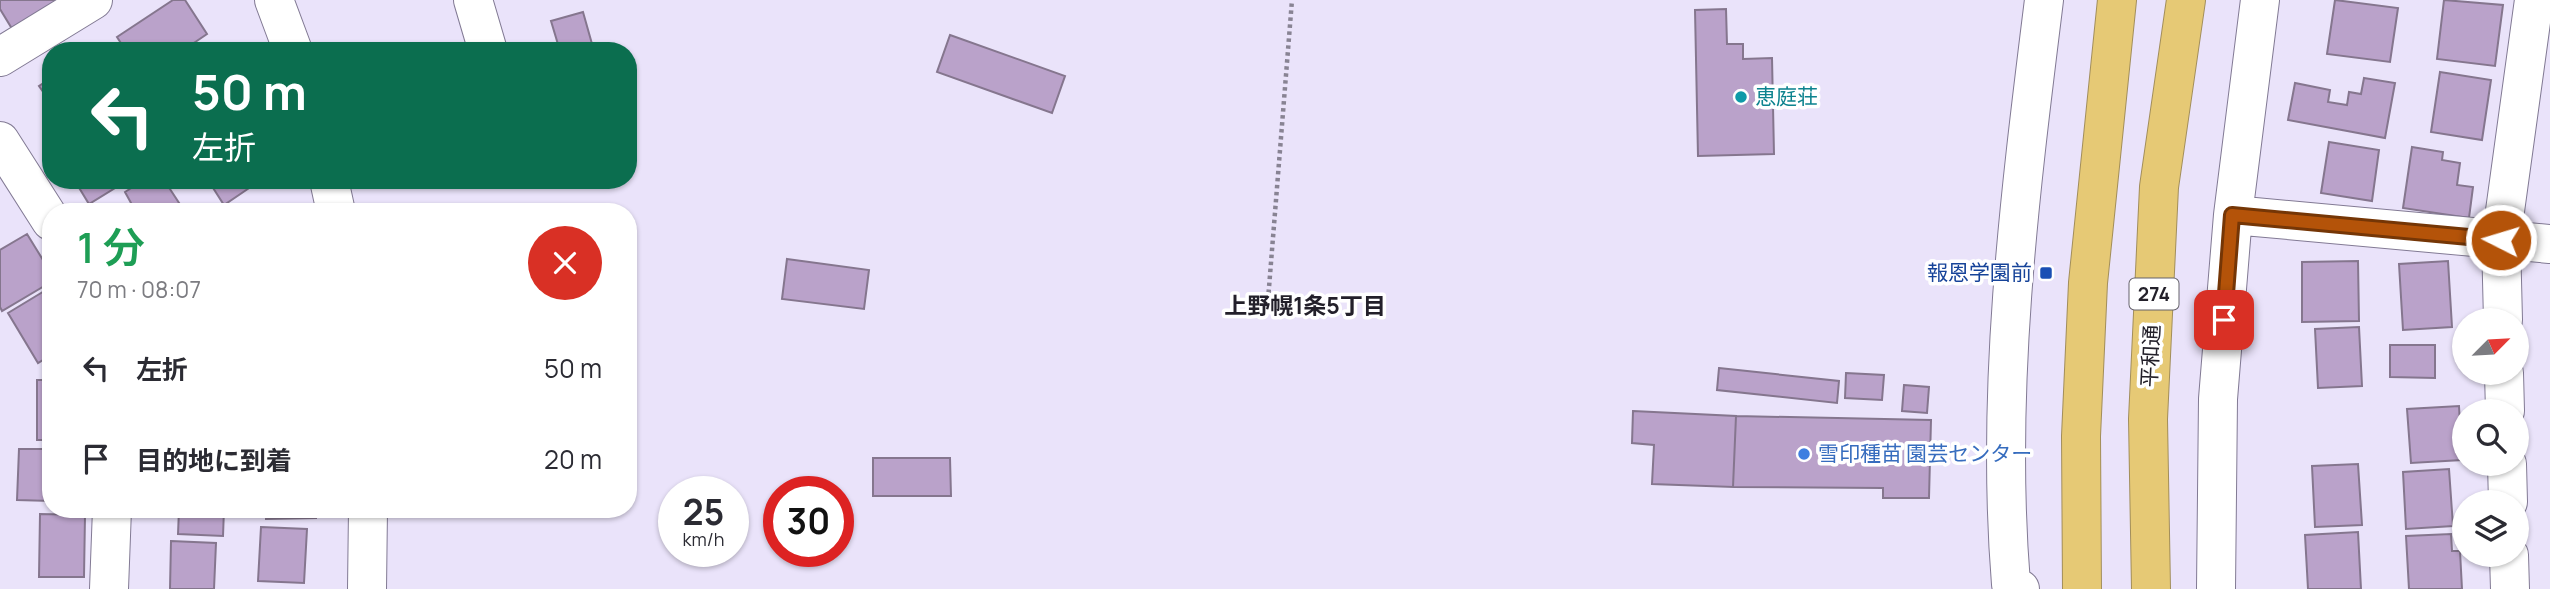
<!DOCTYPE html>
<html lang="ja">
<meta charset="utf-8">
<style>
:root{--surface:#fff;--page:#f2f2f3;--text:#2b2b33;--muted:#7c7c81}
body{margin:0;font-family:Manrope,"Noto Sans JP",sans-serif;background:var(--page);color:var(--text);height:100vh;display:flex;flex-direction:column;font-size:26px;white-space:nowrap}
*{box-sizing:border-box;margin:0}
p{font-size:23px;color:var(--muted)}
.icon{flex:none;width:38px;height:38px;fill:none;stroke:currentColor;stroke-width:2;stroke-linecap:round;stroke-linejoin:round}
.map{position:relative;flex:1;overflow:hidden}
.panel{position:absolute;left:42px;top:203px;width:595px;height:315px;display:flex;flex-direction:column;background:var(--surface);border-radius:28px;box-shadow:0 2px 5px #0004}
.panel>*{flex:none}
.guide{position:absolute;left:42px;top:42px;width:595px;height:147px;border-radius:28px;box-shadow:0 2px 5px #0004;background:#0b6e4f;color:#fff;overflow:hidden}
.needle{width:46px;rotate:66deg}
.controls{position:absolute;left:2452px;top:308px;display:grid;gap:14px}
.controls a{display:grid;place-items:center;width:77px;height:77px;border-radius:50%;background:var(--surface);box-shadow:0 2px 5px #0004;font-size:35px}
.speed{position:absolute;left:658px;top:476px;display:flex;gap:14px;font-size:35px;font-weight:700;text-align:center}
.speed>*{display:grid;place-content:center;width:91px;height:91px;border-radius:50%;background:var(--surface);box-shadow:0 2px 5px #0004;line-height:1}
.speed small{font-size:18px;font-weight:400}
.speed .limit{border:10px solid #d22;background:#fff;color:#111}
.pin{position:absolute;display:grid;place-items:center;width:60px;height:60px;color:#fff;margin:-30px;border-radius:14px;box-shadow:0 4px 10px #0006}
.me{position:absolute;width:77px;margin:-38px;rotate:275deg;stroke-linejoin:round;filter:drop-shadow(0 0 5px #0008)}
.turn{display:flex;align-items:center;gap:24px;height:147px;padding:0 35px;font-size:32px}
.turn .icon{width:91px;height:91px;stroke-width:2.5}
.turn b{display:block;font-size:49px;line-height:60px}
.round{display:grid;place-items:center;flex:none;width:74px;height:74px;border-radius:37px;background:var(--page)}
.headline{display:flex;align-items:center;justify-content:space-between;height:119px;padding:0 35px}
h1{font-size:42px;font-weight:600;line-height:52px;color:#1e9e55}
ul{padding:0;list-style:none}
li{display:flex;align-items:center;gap:21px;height:91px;padding:0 35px}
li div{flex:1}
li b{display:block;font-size:26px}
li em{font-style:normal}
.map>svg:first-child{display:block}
.building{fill:#baa2ca;stroke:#85768e;stroke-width:2}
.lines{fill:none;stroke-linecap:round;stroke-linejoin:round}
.minor-casing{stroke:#827a94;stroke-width:40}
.highway-casing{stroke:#a28e5b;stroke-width:40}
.path{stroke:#888393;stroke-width:4.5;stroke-dasharray:3.5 3.5;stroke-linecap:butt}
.minor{stroke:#fff;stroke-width:38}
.highway{stroke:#e6c975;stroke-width:38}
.route-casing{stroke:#753606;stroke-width:18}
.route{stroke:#b45309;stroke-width:12}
.culture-dot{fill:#0f9aa8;stroke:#fff;stroke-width:2.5}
.transit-dot{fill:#1a4fb4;stroke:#fff;stroke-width:2.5}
.shop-dot{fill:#3f7fe0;stroke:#fff;stroke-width:2.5}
.labels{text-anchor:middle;stroke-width:7;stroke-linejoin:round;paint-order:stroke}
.shield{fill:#fff;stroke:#65636a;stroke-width:2}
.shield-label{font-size:19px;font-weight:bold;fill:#23202a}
.culture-label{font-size:21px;fill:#0d838f;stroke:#fff;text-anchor:start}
.transit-label{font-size:21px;fill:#164399;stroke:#fff;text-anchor:end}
.street-label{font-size:21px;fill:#23202a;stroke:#fff}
.shop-label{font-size:21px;fill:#366cbe;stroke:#fff;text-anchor:start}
.neighbourhood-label{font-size:23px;font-weight:bold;fill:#23202a;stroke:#fff}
</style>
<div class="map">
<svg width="2550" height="589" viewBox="0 0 2550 589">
<rect width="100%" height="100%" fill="#eae3fa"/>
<path class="building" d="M0,0H64L14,32L0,9Z
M173,0H185L207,34L182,51H126L117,37Z
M2335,0L2398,8L2390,62L2327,54Z
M2444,0L2503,5L2495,66L2437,59Z
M1726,9L1727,44H1743V59L1772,58L1774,154L1698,156L1695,10Z
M583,12L594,51H560L551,21Z
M950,35L1065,76L1052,113L937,72Z
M2440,72L2491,80L2482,140L2431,132Z
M51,78V103L39,86Z
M2364,78L2395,83L2385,138L2288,120L2295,83L2330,90L2328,102L2347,105L2349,92L2361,94Z
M2329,142L2379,150L2372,201L2321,193Z
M2412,147L2443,152L2442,160L2460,163L2457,185L2473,187L2469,218L2403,208Z
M87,180H128L89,204L78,186Z
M144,180H164L185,212H136L125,192Z
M208,180H261L224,205Z
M27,234L51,273V282L2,311L0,307V250Z
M787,259L869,270L864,309L782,299Z
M2358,261L2359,321L2302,322V262Z
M2448,261L2452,327L2403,330L2399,264Z
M51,287V355L38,363L8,313Z
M2359,327L2362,386L2318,388L2315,329Z
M2390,345H2435V378L2390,377Z
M1719,368L1839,381L1837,403L1717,390Z
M1846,373L1884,375L1882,400L1845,398Z
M37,380H51V440H37Z
M1904,385L1929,387L1927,413L1902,411Z
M2459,406L2462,460L2411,463L2407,409Z
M1633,411L1736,416L1733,487L1652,484L1654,445L1632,443Z
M1736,416L1931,420L1929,498H1883V488L1733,487Z
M19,449H51V501L17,500Z
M873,458H950L951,496H873Z
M2358,464L2362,525L2315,527L2312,466Z
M2449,469L2453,526L2406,529L2403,472Z
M179,509H224L223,536L178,534Z
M266,509H316V518L266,519Z
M40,514L85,515L84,577H39Z
M261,527L307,529L304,583L258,581Z
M2358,532L2361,589H2308L2305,535Z
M2451,534L2452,551H2460L2462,589H2409L2406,536Z
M171,541L216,543L214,589H170Z"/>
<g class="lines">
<defs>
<path id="minor" d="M274,0L293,51
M473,0L488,51
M0,57L93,0
M0,141L51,221
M329,180L336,212
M2233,215L2550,244
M2503,320L2501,240L2534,0
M2504,373L2505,411
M2507,464L2508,502
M2509,555L2510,589
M109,589L112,509
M367,589L368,509
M2020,589L2011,584C1995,389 2020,193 2044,0
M2216,589L2218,399L2233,215L2260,0"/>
<path id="highway" d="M2082,589L2081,436L2088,283L2117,0
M2151,589L2148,419L2159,187L2186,0"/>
</defs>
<use href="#minor" class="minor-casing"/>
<use href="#highway" class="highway-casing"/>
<path class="path" d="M1268,300L1292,0"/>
<use href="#minor" class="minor"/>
<use href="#highway" class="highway"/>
</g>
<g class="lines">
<defs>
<path id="route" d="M2224,320L2232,215L2501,240"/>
</defs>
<use href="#route" class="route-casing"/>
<use href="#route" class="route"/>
</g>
<circle class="culture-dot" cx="1741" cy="97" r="7"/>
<rect class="transit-dot" x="2039" y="266" width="14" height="14" rx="3.5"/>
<circle class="shop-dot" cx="1804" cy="454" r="7"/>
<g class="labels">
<rect class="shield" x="2129.5" y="278.5" width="49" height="31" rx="5"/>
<g class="shield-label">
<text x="2154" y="301">274</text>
</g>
<g class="culture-label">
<text x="1755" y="104">恵庭荘</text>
</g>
<g class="transit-label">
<text x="2032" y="280">報恩学園前</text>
</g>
<g class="street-label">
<text transform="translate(2151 356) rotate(-87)" y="7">平和通</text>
</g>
<g class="shop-label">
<text x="1818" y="461">雪印種苗 園芸センター</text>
</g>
<g class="neighbourhood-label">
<text x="1305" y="314">上野幌1条5丁目</text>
</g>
</g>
</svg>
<div class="controls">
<a><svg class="needle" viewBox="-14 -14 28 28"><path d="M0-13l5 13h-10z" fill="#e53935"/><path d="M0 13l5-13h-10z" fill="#7c7c81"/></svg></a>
<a><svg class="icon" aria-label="search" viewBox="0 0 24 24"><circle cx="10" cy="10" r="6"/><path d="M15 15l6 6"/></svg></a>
<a><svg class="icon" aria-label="layers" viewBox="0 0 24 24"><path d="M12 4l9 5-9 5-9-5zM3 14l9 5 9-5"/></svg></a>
</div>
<div class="speed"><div>25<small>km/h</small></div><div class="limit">30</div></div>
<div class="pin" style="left:2224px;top:320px;background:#d93025"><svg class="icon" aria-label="arrive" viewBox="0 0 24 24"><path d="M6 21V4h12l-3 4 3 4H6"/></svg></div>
<svg class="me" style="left:2501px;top:240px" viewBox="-20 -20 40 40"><circle r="17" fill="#b45309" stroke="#fff" stroke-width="3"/><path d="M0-11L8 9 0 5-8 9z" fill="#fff"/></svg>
<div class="guide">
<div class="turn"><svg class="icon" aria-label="left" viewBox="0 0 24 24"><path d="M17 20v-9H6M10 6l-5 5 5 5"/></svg><div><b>50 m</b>左折</div></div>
</div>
<section class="panel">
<div class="headline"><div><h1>1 分</h1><p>70 m · 08:07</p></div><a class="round" style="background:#d93025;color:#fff"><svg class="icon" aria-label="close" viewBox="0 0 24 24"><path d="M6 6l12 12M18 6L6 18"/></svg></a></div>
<ul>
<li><svg class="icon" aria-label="left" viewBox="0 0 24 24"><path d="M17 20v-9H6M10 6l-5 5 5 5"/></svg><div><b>左折</b></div><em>50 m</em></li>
<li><svg class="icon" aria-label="arrive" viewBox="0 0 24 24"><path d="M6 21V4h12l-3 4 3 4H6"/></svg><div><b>目的地に到着</b></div><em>20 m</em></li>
</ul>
</section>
</div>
